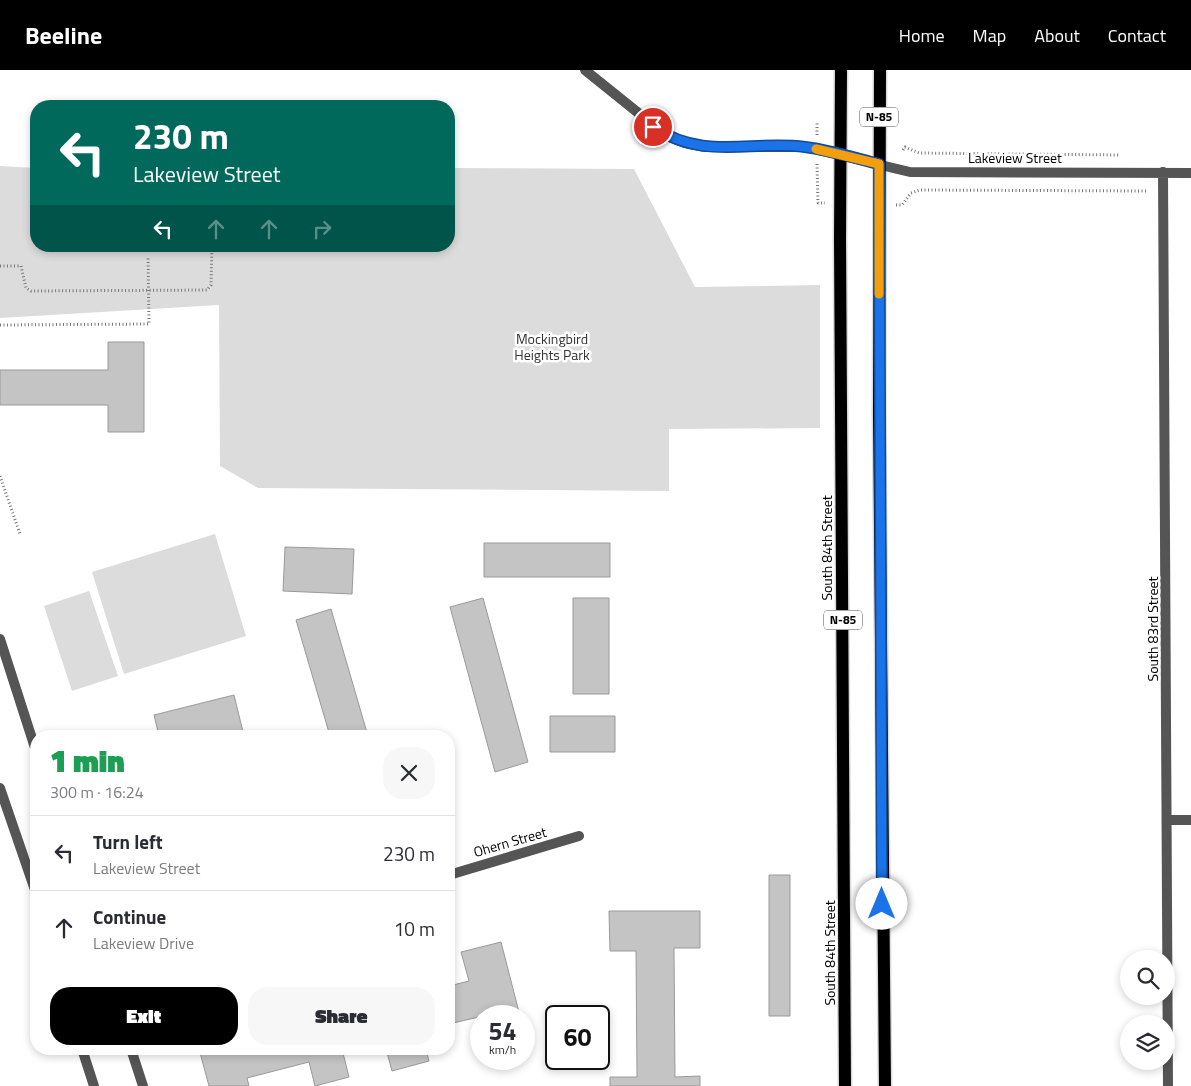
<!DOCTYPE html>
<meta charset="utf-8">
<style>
:root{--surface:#fff;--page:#f7f7f7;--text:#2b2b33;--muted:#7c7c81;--line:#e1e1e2;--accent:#000}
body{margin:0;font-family:"Titillium Web",sans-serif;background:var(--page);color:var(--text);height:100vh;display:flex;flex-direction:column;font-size:19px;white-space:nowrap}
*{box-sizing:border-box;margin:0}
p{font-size:16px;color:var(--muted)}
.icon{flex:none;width:28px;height:28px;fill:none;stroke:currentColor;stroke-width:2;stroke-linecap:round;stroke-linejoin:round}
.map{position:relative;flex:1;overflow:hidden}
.drawer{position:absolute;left:30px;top:660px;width:425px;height:325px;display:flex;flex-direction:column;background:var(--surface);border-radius:20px;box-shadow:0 2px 8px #0003}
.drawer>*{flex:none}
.hud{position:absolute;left:30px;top:30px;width:425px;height:152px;border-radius:20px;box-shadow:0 2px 8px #0003;background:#00695c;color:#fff;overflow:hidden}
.fabs{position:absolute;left:1120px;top:880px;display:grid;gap:10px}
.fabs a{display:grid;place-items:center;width:55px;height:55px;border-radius:50%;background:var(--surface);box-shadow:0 2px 8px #0003;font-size:25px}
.speed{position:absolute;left:470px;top:935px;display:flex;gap:10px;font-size:25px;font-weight:700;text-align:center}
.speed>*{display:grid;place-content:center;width:65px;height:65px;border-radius:50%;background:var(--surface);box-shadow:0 2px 8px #0003;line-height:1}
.speed small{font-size:12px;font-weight:400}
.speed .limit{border:2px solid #111;border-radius:8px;background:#fff;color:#111}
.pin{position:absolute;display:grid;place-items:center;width:42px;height:42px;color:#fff;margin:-21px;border:2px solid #fff;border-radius:50%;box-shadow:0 1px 5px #0007}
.me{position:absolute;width:55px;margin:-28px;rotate:0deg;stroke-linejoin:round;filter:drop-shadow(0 0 4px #0008)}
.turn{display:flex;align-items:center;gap:18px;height:105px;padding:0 20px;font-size:22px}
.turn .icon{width:65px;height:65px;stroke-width:2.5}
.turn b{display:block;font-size:35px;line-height:42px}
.lanes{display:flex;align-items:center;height:48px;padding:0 20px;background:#0003;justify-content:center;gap:25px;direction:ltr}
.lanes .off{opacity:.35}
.round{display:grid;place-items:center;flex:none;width:52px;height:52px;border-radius:20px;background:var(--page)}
.headline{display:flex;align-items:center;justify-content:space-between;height:85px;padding:0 20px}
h1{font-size:30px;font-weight:800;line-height:38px;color:#1e9e55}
.cta{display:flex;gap:10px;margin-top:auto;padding:10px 20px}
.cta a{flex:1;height:58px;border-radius:20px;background:var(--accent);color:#fff;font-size:20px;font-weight:800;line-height:58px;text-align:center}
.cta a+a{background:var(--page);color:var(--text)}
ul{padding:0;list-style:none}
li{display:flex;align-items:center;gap:15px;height:75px;padding:0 20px;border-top:1px solid var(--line)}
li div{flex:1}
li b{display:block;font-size:19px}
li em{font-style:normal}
header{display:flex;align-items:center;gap:30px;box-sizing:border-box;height:70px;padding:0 25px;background:var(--accent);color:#fff}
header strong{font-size:24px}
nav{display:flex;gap:28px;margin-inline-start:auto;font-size:18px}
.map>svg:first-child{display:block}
.green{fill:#dcdcdc}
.building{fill:#c4c4c4;stroke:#999}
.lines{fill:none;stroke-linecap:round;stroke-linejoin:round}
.primary-casing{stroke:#dbdbdb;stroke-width:15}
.path{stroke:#777;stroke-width:3;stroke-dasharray:1 2.5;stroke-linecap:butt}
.minor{stroke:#555;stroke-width:10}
.primary{stroke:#000;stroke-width:12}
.route-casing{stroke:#114b97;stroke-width:12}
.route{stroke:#1a73e8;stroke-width:9}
.slow{stroke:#f59e0b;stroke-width:9}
.labels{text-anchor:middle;stroke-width:5;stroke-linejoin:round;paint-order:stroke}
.shield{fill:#fff;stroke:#4c4c4c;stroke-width:1}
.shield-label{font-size:12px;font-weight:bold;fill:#000}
.street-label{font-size:14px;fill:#000;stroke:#fff}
.park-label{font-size:14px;fill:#333;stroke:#fff}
</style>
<header>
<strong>Beeline</strong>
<nav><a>Home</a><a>Map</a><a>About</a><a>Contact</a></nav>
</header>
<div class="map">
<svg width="1191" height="1016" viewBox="0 0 1191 1016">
<rect width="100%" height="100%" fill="#fff"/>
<path class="green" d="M0,96L36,98V176H449V98L634,99L695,217L820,215V358L669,359V421L258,418L220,396L219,235L0,248Z
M215,464L246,566L124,604L92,502Z
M89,521L118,606L72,621L44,536Z"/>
<path class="building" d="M108,272H144V362H108V335H0V300H108Z
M484,473H610V507H484Z
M285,477L354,479L352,524L283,521Z
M483,528L528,692L495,702L450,537Z
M573,528H609V624H573Z
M331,539L368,666H330L296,550Z
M234,625L244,666H159L154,645Z
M550,646H615V682H550Z
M769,805H790V946H769Z
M609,841H700V878H674L675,1007L700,1006V1016H610V1007H637L636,881H610Z
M501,872L520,946H483L449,954V916L469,911L461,882Z
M199,979H342L349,1007L315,1016L309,992L247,1008L249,1016H209Z
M386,979H426L429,991L392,1001Z"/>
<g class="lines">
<defs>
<path id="primary" d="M841,0L840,169L845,1016
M880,0L879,344L885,1016"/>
</defs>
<use href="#primary" class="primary-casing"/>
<path class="path" d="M817,65V53
M903,80L905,77L919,83L1120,85
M817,94L818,133H825
M896,135H902L911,123L920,120L1146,121
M0,196H21L26,218L31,221L207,220L211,215L212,176
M0,255L149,254L148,187
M0,406L20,464"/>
<path class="minor" d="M585,0L667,66L685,73L705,77H805L910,102L1191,103
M1163,102L1168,1016
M0,569L36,681
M0,718L36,823
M1168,750H1191
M449,805L579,766
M82,979L94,1016
M131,979L143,1016"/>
<use href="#primary" class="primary"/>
</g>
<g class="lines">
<defs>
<path id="route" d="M653,57C705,91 749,70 805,77C830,80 855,88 879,94L882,834"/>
</defs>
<use href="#route" class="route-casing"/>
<use href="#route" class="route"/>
<path class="slow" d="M816,79L879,94V224"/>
</g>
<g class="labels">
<g class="shield">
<rect x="860" y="37.5" width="38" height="19" rx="4"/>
<rect x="824" y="540.5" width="38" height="19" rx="4"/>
</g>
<g class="shield-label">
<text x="879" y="51">N-85</text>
<text x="843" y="554">N-85</text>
</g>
<g class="street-label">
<text x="1015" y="93">Lakeview Street</text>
<text transform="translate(827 478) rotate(-90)" y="5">South 84th Street</text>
<text transform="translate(1153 559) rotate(-90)" y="5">South 83rd Street</text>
<text transform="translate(510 772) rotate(-16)" y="5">Ohern Street</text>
<text transform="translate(830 883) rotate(-90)" y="5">South 84th Street</text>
</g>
<g class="park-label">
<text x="552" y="274">Mockingbird<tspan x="552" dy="16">Heights Park</tspan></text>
</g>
</g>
</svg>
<div class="fabs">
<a><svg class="icon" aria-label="search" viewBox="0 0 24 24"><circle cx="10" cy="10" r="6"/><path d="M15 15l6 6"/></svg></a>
<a><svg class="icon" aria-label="layers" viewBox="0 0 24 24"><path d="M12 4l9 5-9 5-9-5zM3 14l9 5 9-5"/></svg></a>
</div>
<div class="speed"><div>54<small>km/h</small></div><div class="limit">60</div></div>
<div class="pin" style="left:653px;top:57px;background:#d93025"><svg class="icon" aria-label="arrive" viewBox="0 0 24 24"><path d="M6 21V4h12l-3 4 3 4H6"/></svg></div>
<svg class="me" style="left:882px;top:834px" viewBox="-20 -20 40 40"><circle r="19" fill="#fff"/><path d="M0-13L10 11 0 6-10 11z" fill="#1a73e8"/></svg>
<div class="hud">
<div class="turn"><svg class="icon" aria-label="left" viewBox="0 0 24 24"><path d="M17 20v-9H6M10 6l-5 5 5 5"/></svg><div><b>230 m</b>Lakeview Street</div></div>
<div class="lanes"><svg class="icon" aria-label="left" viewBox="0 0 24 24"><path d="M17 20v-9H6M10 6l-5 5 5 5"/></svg><svg class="icon off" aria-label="ahead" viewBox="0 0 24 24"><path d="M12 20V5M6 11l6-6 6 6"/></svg><svg class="icon off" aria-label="ahead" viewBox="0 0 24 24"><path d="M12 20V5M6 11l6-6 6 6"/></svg><svg class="icon off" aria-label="right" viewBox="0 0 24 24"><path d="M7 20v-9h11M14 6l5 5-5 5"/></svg></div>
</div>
<section class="drawer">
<div class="headline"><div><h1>1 min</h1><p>300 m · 16:24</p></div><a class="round"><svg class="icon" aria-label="close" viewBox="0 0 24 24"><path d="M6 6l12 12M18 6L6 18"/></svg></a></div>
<ul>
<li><svg class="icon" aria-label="left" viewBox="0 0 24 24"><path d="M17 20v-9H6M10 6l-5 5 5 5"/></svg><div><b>Turn left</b><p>Lakeview Street</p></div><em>230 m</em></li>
<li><svg class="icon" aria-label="ahead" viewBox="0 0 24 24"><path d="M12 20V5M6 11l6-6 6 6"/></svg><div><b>Continue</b><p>Lakeview Drive</p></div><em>10 m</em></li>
</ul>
<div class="cta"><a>Exit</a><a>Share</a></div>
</section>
</div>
